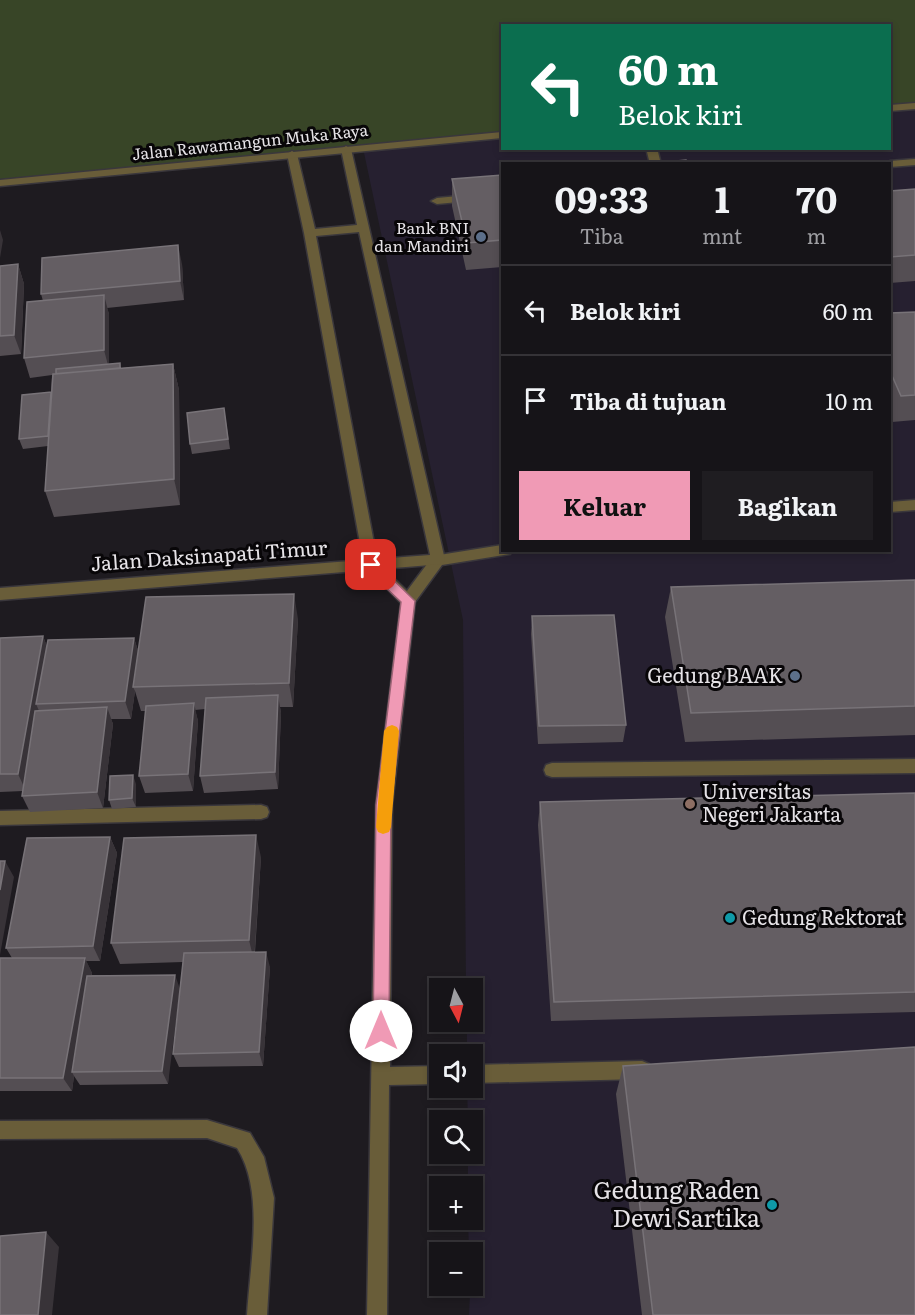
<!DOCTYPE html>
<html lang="id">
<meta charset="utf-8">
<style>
:root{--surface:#161418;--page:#1f1d21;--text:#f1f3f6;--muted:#9e9ea2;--line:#353337;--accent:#f09ab5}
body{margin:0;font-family:Literata,serif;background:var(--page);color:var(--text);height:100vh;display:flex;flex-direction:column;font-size:22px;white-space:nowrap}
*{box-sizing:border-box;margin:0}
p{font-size:20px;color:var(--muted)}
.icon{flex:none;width:33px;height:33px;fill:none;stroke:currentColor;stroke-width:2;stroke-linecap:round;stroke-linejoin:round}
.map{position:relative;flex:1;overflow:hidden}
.sheet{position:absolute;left:501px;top:162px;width:390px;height:390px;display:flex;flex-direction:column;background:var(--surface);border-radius:0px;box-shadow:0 3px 9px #0003,0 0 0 2px var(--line)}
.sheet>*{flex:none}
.guide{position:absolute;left:501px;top:24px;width:390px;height:126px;border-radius:0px;box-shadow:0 3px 9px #0003,0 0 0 2px var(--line);background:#0b6e4f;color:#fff;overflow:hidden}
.needle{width:39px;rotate:173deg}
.controls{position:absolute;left:429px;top:978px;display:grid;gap:12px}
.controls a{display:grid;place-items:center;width:54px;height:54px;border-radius:0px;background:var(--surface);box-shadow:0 3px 9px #0003,0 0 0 2px var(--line);font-size:30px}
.pin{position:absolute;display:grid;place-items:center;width:51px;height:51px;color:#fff;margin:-26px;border-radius:12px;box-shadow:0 3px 9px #0006}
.me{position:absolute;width:66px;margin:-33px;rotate:0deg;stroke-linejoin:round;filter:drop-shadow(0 0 4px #0008)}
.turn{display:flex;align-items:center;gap:21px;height:126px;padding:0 18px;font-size:27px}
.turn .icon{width:78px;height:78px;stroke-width:2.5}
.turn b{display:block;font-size:42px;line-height:51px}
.eta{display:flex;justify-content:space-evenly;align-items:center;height:102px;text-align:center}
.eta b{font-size:36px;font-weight:700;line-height:42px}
.action{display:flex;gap:12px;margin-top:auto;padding:12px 18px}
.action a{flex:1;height:69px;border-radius:0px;background:var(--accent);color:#111;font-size:24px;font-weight:700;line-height:69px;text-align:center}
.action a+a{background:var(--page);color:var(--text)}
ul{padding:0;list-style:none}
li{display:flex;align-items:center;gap:18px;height:90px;padding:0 18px;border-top:2px solid var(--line)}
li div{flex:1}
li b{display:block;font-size:22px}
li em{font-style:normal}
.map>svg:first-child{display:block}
.education{fill:#262030;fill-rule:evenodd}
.green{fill:#384527}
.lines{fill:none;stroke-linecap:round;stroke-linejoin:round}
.service-casing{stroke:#3a373c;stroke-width:3}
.minor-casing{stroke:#3a373c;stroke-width:3}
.tertiary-casing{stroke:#3a373c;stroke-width:3}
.service{fill:#695d39;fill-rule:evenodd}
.minor{fill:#695d39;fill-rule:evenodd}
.tertiary{fill:#695d39;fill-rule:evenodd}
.wall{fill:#544e53}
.shaded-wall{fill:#383338}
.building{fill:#645e63;stroke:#787378;stroke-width:1.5}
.route{fill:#f09ab5;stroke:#9c6476;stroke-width:1.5}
.slow{fill:#f59e0b}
.service-dot{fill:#5c6f8a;stroke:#080608;stroke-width:2}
.education-dot{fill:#8d6e63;stroke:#080608;stroke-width:2}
.culture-dot{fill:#0f9aa8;stroke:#080608;stroke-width:2}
.labels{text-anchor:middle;stroke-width:6;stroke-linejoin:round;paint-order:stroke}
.far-street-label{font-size:16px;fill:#e6e3e7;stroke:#080608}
.far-poi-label{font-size:16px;fill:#e6e3e7;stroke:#080608;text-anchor:end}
.street-label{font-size:20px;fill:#e6e3e7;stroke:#080608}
.poi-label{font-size:20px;fill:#e6e3e7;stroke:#080608;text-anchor:start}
.near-poi-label{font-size:24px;fill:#e6e3e7;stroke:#080608;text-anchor:end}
</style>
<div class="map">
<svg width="915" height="1315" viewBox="0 0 915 1315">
<rect width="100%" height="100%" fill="#1e1b20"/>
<path class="education" d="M915,107V1315H469L472,1252H469L468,1220H472V1186H468V1154H472V1120H468L467,1088H472V1054H467V1022H472V988H466L463,620L363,148L502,137V148H890V109ZM502,164H890V550H502Z"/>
<path class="green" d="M0,0H915V106L890,108V26H502V136L0,179Z"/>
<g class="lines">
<defs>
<path id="service" d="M646,148H657L661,164H650Z
M915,159V165L890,167V164H885L890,161Z
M502,192V198L437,204L431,201L437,198Z
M915,500V510L890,512V502Z
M502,545V550H512L510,554L442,565L415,602L392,805L390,1067L440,1066V1084L389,1085L387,1315H367L376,805L401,603L364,565L371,560L376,561L407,591L433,556Z
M915,759V773L552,777L546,775L544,770L546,765L552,763Z
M642,1061L649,1064L651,1070L649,1076L642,1079L472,1083V1065Z"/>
<path id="minor" d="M346,146L351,149L445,560L443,564L0,600V588L363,560L304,233L287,154L292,151L297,154L315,229L357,225L341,149ZM359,232L430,555L377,559L316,236Z
M261,805L267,807L269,812L267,817L261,819L0,825V811Z
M207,1120L250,1133L264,1157L274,1198L267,1315H247C250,1264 265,1191 237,1148L207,1138L0,1139V1121Z"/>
<path id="tertiary" d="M915,103V109L890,111V105Z
M502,132V138L0,186V180Z"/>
</defs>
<use href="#service" class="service-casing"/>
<use href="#minor" class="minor-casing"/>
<use href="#tertiary" class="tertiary-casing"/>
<use href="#service" class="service"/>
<use href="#minor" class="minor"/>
<use href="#tertiary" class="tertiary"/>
</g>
<path class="wall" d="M502,175V267L466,270L452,206V179Z
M915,189V281L890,283V191Z
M18,264L24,284L21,354L0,356V266Z
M182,264L184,300L107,308L109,314V364L120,363L121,368L173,364L179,390L180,505L54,517L45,491L48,446L23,449L19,439L51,392L52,375L30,378L24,358L43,301L41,294Z
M915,312V420L892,422L890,417V313Z
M224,408L230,449L192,454L190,444Z
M915,580V735L685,742L665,617L671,587Z
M532,616L626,725L623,742L538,744L531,634Z
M298,619L293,707H280L281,713L278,789L204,793L200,776L205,709L195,710L198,721L193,791L145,793L139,776L146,711H141L135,691L131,719H111L113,724L103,808L30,812L22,796L23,791L0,792V638L43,636L47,647L134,638L138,651Z
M136,784V807L112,809L109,800Z
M915,793V1012L551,1021L538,825L540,802Z
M110,837L117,853L100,961H86L92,973V975H175L168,1084L80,1085L74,1076L72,1091H0V958H12L6,948Z
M261,857L255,952L270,967L263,1066L179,1067L173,1054L183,962L120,964L111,943Z
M623,1066L915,1315H642L616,1094Z"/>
<path class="shaded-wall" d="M0,230L3,240L0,258Z
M178,245L182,264L184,300L180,281Z
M18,264L24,284L21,354L14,335Z
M104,295L109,314V369L104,350Z
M173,364L179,390L180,505L174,479Z
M294,594L298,619L293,707L289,683Z
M43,636L50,654L36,704L40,713L26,791L18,774Z
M134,638L140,656L133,687L135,691L131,719L125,701Z
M278,695L281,713L278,789L275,772Z
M194,703L198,721L193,791L188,774Z
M107,707L113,724L103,808L97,792Z
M133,775L136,784V807L132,798Z
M256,835L261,857L254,961L249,940Z
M110,837L117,853L100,961L93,946Z
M5,861L14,877L0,955V890Z
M266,952L270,967L263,1066L259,1052Z
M85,958L92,973L75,1072H72L74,1076L72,1091L63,1078Z
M175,975L180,989L168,1084L162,1071Z
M46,1232L59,1247L52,1315H38Z"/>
<path class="building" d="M686,160L687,164H645Z
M502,175V240L467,243L452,179Z
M915,189V255L890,257V191Z
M178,245L180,281L41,294L42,258Z
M18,264L14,335L0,336V266Z
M104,295V350L24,358L27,302Z
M915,312V395L901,396L890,371V313Z
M120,363V368L56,374V369Z
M173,364L174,479L45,491L53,374Z
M51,392L48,436L19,439L22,395Z
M224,408L228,439L190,444L187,413Z
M915,580V706L691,713L671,587Z
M294,594L289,683L133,687L146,597Z
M614,615L626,725L539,726L532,616Z
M43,636L18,774H0V638Z
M134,638L125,701L36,704L48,640Z
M278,695L275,772L200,776L206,698Z
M194,703L188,774L139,776L146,706Z
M107,707L97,792L22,796L35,711Z
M133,775L132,798L109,800L110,776Z
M915,793V992L554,1002L540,802Z
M256,835L249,940L111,943L124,838Z
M110,837L93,946L6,948L27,838Z
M0,861H5L0,890Z
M266,952L259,1052L173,1054L184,953Z
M0,958H85L63,1078H0Z
M175,975L162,1071L72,1072L87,976Z
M915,1047V1315H653L623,1066Z
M46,1232L38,1315H0V1236Z"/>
<path class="route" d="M371,560L375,562L415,601L391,805L389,1031L387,1036L381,1039L375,1036L373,1031L376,805L401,602L366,569L364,565L366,562Z"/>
<path class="slow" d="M392,725L397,727L399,731L391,827L389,832L383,834L378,832L376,827L384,731L387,727Z"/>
<g class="service-dot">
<circle cx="481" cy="237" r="6"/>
<circle cx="795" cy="676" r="6"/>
</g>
<circle class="education-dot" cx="690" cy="804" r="6"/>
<g class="culture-dot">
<circle cx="730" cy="918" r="6"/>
<circle cx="772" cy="1205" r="6"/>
</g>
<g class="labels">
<g class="far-street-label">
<text transform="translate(250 142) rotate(-6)" y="6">Jalan Rawamangun Muka Raya</text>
</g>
<g class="far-poi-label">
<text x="469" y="234">Bank BNI<tspan x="469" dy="18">dan Mandiri</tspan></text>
</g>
<g class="street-label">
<text transform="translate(209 556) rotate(-4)" y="7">Jalan Daksinapati Timur</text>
</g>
<g class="poi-label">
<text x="783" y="683" text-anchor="end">Gedung BAAK</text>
<text x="702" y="799">Universitas<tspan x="702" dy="23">Negeri Jakarta</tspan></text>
<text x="742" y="925">Gedung Rektorat</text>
</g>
<g class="near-poi-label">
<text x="760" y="1199">Gedung Raden<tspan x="760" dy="28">Dewi Sartika</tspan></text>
</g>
</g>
</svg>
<div class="controls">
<a><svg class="needle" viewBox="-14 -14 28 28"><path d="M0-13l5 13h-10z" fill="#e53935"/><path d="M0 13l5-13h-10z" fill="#9e9ea2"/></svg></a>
<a><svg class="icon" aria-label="sound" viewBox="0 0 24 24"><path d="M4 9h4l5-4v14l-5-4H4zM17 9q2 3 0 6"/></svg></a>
<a><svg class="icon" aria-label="search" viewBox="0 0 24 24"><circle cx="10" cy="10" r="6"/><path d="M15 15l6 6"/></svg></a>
<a>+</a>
<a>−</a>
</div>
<div class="pin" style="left:371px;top:565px;background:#d93025"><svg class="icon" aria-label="arrive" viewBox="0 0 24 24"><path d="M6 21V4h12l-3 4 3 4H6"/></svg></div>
<svg class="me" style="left:381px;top:1031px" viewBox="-20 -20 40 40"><circle r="19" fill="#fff"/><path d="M0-13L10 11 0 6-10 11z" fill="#f09ab5"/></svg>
<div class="guide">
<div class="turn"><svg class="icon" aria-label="left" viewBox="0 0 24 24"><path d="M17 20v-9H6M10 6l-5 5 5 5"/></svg><div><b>60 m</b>Belok kiri</div></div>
</div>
<section class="sheet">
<div class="eta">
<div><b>09:33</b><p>Tiba</p></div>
<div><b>1</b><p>mnt</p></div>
<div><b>70</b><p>m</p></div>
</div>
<ul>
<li><svg class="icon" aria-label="left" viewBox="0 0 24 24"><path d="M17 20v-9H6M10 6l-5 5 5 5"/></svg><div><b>Belok kiri</b></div><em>60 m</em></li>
<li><svg class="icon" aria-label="arrive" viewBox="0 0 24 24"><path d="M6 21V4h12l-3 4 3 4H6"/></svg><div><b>Tiba di tujuan</b></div><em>10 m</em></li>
</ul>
<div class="action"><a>Keluar</a><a>Bagikan</a></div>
</section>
</div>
